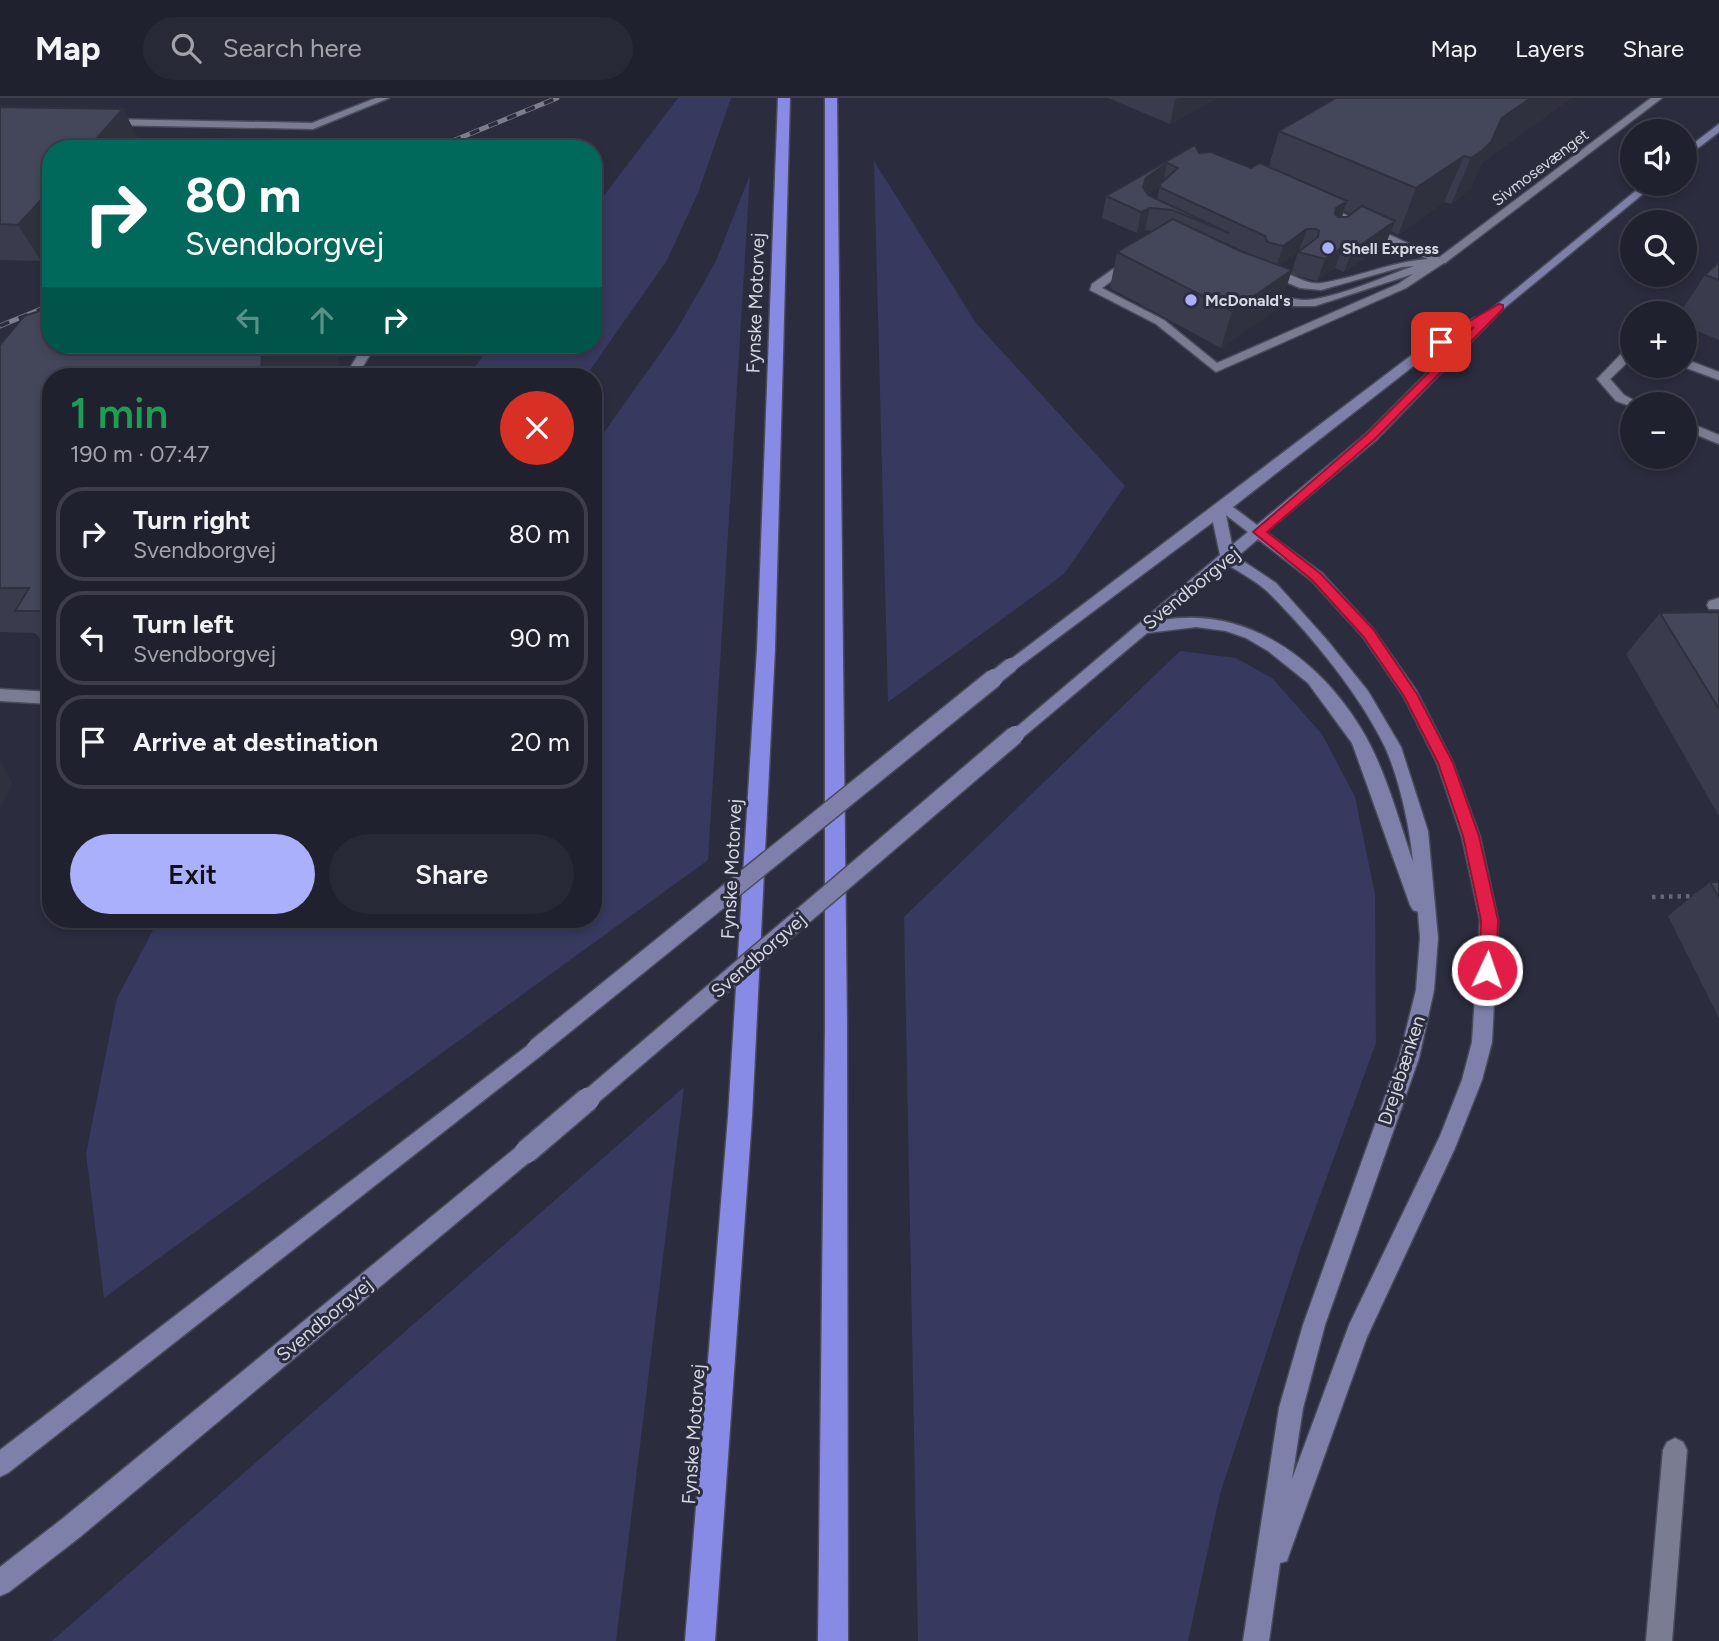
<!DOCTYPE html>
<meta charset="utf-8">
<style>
:root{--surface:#20212e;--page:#282936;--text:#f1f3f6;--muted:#a2a3aa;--line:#3d3e4a;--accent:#aab0fb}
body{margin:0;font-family:Figtree,sans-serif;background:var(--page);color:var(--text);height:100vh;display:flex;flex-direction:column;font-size:26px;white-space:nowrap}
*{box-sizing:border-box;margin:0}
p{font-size:23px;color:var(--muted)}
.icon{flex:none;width:38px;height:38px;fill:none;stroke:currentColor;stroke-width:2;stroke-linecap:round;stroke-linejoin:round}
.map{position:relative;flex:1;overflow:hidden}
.drawer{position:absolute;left:42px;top:270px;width:560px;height:560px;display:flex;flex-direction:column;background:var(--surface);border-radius:28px;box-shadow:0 4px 10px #0003,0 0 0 2px var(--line)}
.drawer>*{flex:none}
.banner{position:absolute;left:42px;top:42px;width:560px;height:214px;border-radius:28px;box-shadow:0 4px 10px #0003,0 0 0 2px var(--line);background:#00695c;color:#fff;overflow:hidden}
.fabs{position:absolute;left:1620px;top:21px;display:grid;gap:14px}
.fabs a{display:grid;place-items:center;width:77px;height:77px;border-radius:50%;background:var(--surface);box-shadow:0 4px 10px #0003,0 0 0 2px var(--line);font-size:35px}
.pin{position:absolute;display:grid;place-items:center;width:60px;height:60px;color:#fff;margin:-30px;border-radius:14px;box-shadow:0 4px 10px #0006}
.me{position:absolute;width:77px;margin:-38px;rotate:3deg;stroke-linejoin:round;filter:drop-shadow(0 0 5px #0008)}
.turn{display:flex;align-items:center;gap:24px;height:147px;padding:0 28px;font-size:32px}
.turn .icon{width:91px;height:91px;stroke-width:2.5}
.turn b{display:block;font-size:49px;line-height:60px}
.lanes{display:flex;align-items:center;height:66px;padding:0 28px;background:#0003;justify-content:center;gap:35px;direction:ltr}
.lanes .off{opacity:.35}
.round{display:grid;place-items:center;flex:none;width:74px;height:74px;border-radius:37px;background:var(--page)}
.head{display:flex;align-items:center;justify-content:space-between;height:119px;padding:0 28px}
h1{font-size:42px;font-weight:600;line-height:52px;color:#1e9e55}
.button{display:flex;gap:14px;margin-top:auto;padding:14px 28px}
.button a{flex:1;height:80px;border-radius:42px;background:var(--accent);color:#111;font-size:28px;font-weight:600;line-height:80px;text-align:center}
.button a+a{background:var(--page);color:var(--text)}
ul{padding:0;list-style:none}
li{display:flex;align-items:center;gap:21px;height:94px;margin:0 14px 10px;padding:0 14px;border:4px solid var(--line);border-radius:28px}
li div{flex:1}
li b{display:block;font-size:26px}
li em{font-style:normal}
header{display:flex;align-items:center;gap:42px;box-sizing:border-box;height:98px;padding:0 35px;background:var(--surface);border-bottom:2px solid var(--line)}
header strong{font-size:33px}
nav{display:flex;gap:38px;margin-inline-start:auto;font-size:24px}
.search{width:490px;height:63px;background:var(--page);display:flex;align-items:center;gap:18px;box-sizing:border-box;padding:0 24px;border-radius:38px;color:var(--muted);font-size:26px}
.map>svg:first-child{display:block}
.green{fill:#37395e}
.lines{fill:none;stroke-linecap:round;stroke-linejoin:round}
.lane-casing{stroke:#494a5a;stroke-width:3}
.street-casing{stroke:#494a5a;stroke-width:3}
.secondary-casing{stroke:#494a5a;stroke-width:3}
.highway-casing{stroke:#494a5a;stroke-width:3}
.path{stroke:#656776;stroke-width:4.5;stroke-dasharray:3.5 5;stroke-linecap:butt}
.lane{fill:#7a7c91;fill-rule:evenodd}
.street{fill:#7a7c91;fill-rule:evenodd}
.secondary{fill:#7e80aa;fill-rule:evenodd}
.highway{fill:#888be6;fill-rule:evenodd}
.rail-casing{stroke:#7d7e8d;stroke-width:5}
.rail{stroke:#2b2c3e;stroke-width:3.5;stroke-dasharray:10;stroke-linecap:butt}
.secondary-bridge-far2-casing{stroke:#494a5a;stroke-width:17;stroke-linecap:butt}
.secondary-bridge-far1-casing{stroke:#494a5a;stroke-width:21;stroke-linecap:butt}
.secondary-bridge-casing{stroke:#494a5a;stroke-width:26;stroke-linecap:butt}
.secondary-bridge-far2{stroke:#7e80aa;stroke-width:14}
.secondary-bridge-far1{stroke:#7e80aa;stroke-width:18}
.secondary-bridge{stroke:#7e80aa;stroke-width:23}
.wall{fill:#3a3c4d;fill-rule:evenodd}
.shaded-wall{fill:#30313f}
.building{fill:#44465a;stroke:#30313f;stroke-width:2}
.route{fill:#e11d48;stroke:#92132f;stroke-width:2}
.poi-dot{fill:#aab0fb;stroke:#2b2c3e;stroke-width:2.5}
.labels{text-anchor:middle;stroke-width:6;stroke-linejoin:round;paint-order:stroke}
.far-street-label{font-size:16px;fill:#d4d6e1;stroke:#2b2c3e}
.far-poi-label{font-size:16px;font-weight:bold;fill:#d4d6e1;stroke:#2b2c3e;text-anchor:start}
.street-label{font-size:19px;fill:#d4d6e1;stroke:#2b2c3e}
</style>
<header>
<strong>Map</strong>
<div class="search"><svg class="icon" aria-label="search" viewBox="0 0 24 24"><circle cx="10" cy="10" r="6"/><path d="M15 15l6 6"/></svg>Search here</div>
<nav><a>Map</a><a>Layers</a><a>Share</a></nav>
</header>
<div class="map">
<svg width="1719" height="1543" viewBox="0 0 1719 1543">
<rect width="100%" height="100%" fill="#2b2c3e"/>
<path class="green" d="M678,0H731L698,95L667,162L586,278H468L491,247H593V112Z
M874,63L976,225L1125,388L1064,476L888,604Z
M750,77L708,762L104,1200L86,1056L117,900L159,821H593V350L676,233L715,165Z
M1180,553L1236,560L1272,580L1322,636L1355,699L1375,796L1376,945L1300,1152L1220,1396L1188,1543H918L904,819Z
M684,989L616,1543H52Z"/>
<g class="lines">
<defs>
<path id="lane" d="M376,0H389L313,31L108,27L103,24L108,21L312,25Z
M1316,107H1324L1447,163L1406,190L1216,274L1156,226L1090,192L1092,186L1126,162H1134V166L1102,190L1164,222L1217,265L1398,186L1413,176L1315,208H1287L1256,197V193C1273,190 1291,206 1315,201C1346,196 1383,179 1414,168L1402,169L1321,192L1300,190L1265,175V171C1285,168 1301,188 1322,185C1359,179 1390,164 1428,161L1316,111Z
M364,247H376L357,278H345Z
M1629,251H1633V259L1610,281L1624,297L1641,306H1633V309L1616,303L1597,281L1625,252Z
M1685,261L1719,274V282L1681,268H1685Z
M1685,323L1719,337V346L1685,332Z
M1719,500V511H1709L1707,507L1709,503Z
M0,591L51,594V606L0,603Z
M1675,1340L1683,1344L1687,1352L1672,1543H1646L1663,1352L1667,1344Z"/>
<path id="street" d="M1651,0H1662L1445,165H1437V161Z"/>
<path id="secondary" d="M1719,26V34L1685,60V52Z
M1644,86H1655L1503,211L1376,342L1266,434L1322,475L1373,531L1416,592L1453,665L1480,739L1498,822L1492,944L1482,982L1455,1050L1367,1239L1290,1454L1287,1463L1280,1465L1269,1543H1243L1279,1310L1303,1227L1399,960L1416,892L1420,840L1418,814L1413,812L1410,807L1352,645L1308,585L1268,553L1246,540L1226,533L1196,529L1147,535L1021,641L1015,643L1007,637L1220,457L1213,424L1016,571H1006L1003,567L1417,253L1474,220L1482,219ZM1470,232L1366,336L1257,427L1233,409L1425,259ZM1226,417L1248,434L1232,447ZM1258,441L1312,483L1363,539L1404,599L1437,665L1462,739L1480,822L1472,944L1462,982L1440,1038L1349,1227L1292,1381L1303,1310L1325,1227L1419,960L1434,892L1438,840L1428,733L1401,649L1368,593L1327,542L1276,485L1237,459ZM1228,467C1241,475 1256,483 1268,494C1310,536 1359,595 1385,649C1399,680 1410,729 1413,764C1399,723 1387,677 1366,639C1325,566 1250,507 1163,522Z
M536,941L543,944L546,950L543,956L8,1375L0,1379V1352Z
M526,1044L533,1047L536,1054L533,1061L80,1439L9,1494L0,1498V1469L62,1421L519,1047Z"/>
<path id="highway" d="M778,0H790L775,551L752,1019L715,1543H685L728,1019L757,551Z
M825,0H837L847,928L848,1543H818L825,928Z"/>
</defs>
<use href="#lane" class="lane-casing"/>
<use href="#street" class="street-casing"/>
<use href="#secondary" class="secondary-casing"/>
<use href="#highway" class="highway-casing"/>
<path class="path" d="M1652,799L1697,798"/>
<use href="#lane" class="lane"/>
<use href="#street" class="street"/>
<use href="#secondary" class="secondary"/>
<use href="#highway" class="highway"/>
<defs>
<path id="rail" d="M433,51L557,0
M0,228L51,207"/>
</defs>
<use href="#rail" class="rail-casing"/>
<use href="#rail" class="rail"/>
<defs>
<path id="secondary-bridge-far2" d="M992,582L1011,567"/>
<path id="secondary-bridge-far1" d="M536,950L994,580
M586,1003L1015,637"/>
<path id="secondary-bridge" d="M526,1054L588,1001"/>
</defs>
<use href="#secondary-bridge-far2" class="secondary-bridge-far2-casing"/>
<use href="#secondary-bridge-far1" class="secondary-bridge-far1-casing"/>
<use href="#secondary-bridge" class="secondary-bridge-casing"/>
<use href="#secondary-bridge-far2" class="secondary-bridge-far2"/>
<use href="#secondary-bridge-far1" class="secondary-bridge-far1"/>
<use href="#secondary-bridge" class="secondary-bridge"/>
</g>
<path class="wall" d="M1108,0H1217L1170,26Z
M1336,0H1571L1482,65L1471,90L1463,97L1451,106L1444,104L1398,137L1391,133L1386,145L1344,174L1335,170L1317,183L1291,176L1298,154L1301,153H1299L1280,167V209L1221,250L1110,190L1117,154L1153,133L1145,132L1137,135L1102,120L1106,98L1195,47L1199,55L1251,70L1269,68L1279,33ZM1160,88L1157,101L1148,96ZM1344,113L1350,116H1351L1347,119H1342ZM1227,145L1256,159L1226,146Z
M0,9L123,11L141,46L137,51H51V152L41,163L0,162Z
M1719,164V242L1685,228V215H1680L1705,177Z
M0,247L339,268L286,277L51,278V553L35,535L0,534Z
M1719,514V718L1626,556L1660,515Z
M1710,784H1719V920L1668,818Z"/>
<path class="shaded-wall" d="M1178,0H1217L1170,26L1175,2Z
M1531,0H1571L1482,65L1471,90L1463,97L1451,106L1471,60L1502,20Z
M123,11L141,46L137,51H87Z
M1464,58L1444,104L1398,137L1416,90Z
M1167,65L1163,86H1160V88L1142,101L1146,80Z
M51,91V152L41,163L18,127Z
M1347,103L1340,124L1329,132L1336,110Z
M1150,110L1145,132L1137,135L1141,114Z
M1395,123L1386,145L1344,174L1352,153Z
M1307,131L1299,153L1276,170L1283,148Z
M1343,149L1335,170L1317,183L1325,161Z
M1292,172L1280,209L1221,250L1232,213Z
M262,247H337L339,268L286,277V278H261Z
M0,662L13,686L0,709Z"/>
<path class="building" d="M1336,0H1531L1502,20L1491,44L1483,52L1471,60L1464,58L1416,90L1279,33Z
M0,9L123,11L87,51H51V91L18,127L0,126Z
M1195,47L1199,55L1211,54L1251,70L1260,65L1347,103L1336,110L1335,116L1338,119H1347L1362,108L1395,123L1352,153L1343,149L1325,161L1298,154L1318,139L1319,133L1316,131H1307L1283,148L1267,144L1265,138L1161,90L1160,86L1178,70L1167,65L1146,80L1143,89L1148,97L1229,135L1172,112L1150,110L1141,114L1106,98Z
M1173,121L1240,153L1292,172L1232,213L1117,154Z
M1719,164V182L1705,177Z
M51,209V247H262L261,278H51V513H15L29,490H0V247L24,218Z
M1719,514V611L1660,515Z
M1710,784H1719V800Z"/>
<path class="route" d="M1499,206L1503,207V211L1375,341L1267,434L1321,476L1373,531L1417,596L1453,665L1479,738L1498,822L1496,872L1493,878L1487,880L1481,878L1479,872L1481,822L1463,738L1438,665L1404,598L1363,538L1312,482L1253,434L1367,336L1474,229L1444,246H1437V242Z"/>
<g class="poi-dot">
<circle cx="1328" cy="150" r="7"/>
<circle cx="1191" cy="202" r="7"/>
</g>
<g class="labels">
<g class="far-street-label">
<text transform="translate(1540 69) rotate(-37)" y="6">Sivmosevænget</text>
</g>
<g class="far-poi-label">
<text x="1342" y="156">Shell Express</text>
<text x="1205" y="208">McDonald's</text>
</g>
<g class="street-label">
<text transform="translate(755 205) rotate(-88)" y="7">Fynske Motorvej</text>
<text transform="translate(1191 490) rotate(-39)" y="7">Svendborgvej</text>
<text transform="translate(731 771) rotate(-87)" y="7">Fynske Motorvej</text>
<text transform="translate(758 857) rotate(-41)" y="7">Svendborgvej</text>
<text transform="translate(1401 972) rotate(-72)" y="7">Drejebænken</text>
<text transform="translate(324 1221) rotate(-40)" y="7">Svendborgvej</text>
<text transform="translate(693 1336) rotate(-86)" y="7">Fynske Motorvej</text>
</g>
</g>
</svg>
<div class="fabs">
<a><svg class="icon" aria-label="sound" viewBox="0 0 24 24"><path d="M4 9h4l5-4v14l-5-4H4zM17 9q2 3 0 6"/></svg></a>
<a><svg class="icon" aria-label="search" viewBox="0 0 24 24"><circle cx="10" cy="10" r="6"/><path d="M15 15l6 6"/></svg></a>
<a>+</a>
<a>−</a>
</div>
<div class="pin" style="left:1441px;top:244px;background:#d93025"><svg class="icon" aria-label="arrive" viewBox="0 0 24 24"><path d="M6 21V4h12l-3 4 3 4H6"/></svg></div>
<svg class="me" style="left:1487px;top:872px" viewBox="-20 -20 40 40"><circle r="17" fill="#e11d48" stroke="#fff" stroke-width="3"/><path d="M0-11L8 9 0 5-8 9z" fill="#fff"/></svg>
<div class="banner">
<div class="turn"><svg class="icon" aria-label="right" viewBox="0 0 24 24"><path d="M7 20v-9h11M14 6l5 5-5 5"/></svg><div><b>80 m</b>Svendborgvej</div></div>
<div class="lanes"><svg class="icon off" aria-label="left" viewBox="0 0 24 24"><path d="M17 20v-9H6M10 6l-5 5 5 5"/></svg><svg class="icon off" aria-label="ahead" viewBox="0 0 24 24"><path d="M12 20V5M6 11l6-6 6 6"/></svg><svg class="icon" aria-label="right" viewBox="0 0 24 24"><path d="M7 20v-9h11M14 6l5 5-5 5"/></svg></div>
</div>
<section class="drawer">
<div class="head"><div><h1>1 min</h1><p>190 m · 07:47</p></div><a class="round" style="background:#d93025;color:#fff"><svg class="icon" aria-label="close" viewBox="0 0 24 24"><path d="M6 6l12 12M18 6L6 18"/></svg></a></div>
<ul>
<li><svg class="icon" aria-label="right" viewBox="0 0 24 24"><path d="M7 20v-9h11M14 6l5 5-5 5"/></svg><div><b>Turn right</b><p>Svendborgvej</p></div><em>80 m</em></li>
<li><svg class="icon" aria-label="left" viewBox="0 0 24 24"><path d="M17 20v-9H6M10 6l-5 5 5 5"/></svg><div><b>Turn left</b><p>Svendborgvej</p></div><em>90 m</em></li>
<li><svg class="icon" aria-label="arrive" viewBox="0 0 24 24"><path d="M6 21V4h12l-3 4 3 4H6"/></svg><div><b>Arrive at destination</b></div><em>20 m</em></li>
</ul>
<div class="button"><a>Exit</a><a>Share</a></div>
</section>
</div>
